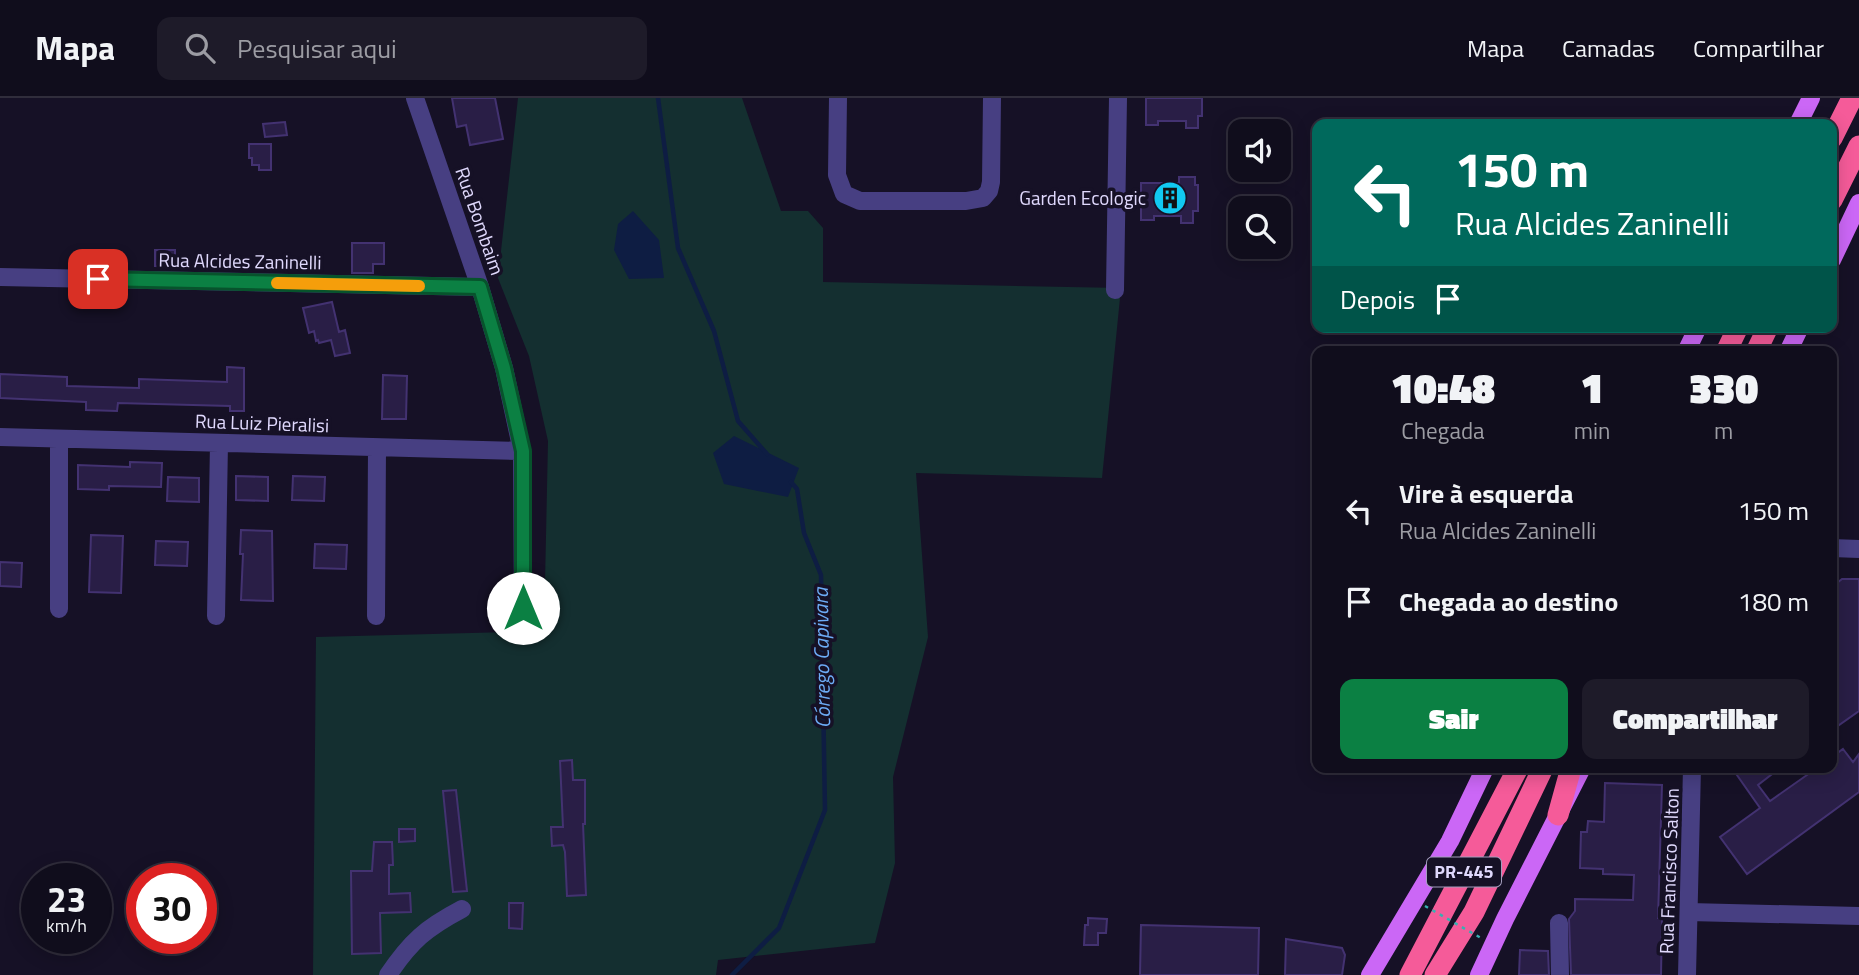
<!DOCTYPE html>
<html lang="pt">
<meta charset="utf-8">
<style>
:root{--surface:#100d1c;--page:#1e1b29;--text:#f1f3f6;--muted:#9c9ca3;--line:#302d3b;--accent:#0b8043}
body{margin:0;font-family:"Titillium Web",sans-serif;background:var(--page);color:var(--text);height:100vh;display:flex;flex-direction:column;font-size:26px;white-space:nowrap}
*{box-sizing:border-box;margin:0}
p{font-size:23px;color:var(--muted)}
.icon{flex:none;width:38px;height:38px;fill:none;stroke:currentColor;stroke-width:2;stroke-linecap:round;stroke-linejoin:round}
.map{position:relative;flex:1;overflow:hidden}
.details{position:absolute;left:1312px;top:248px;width:525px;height:427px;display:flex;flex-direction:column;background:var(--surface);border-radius:14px;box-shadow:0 4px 18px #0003,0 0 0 2px var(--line)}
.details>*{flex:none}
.guide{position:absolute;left:1312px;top:21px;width:525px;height:214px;border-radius:14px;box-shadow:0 4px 18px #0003,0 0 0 2px var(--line);background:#00695c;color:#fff;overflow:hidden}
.tools{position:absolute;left:1228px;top:21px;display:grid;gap:14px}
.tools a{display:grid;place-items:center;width:63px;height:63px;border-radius:14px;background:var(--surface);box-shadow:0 4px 18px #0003,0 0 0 2px var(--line);font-size:35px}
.speed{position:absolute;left:21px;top:765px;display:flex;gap:14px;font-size:35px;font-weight:700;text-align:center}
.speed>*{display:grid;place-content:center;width:91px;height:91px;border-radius:50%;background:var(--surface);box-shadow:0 4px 18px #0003,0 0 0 2px var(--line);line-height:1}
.speed small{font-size:18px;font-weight:400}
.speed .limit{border:10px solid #d22;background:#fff;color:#111}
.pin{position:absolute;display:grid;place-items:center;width:60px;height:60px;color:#fff;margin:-30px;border-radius:14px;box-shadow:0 4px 10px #0006}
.me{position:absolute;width:77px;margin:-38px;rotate:0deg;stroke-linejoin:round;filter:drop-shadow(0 0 5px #0008)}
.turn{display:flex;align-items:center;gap:24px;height:147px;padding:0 28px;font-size:32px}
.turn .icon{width:91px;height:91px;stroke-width:2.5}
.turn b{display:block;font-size:49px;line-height:60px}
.then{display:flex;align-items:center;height:66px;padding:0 28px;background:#0003;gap:14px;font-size:26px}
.eta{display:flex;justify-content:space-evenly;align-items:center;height:119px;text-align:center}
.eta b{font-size:42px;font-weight:800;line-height:49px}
.button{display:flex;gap:14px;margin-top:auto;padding:14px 28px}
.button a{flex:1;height:80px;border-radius:14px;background:var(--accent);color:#fff;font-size:28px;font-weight:800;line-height:80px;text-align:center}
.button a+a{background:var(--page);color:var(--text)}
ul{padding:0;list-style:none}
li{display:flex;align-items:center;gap:21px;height:91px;padding:0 28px}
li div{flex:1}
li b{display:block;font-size:26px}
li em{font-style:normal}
header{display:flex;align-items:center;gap:42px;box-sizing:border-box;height:98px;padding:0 35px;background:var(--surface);border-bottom:2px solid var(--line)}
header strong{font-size:33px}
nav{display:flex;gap:38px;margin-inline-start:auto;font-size:24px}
.search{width:490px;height:63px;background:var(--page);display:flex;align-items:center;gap:18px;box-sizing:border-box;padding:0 24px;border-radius:14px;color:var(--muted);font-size:26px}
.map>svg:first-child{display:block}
.green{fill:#142f30}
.water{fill:#0e1d43}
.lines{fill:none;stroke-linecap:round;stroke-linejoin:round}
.stream{stroke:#0e1d43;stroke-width:4.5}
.building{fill:#291e46;stroke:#433271;stroke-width:2}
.minor{stroke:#473f82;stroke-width:18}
.major{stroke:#cb67f6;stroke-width:18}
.highway{stroke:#f55b99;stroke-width:21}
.path-bridge{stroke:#37b0b2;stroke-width:2.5;stroke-dasharray:3.5 5;stroke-linecap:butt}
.route-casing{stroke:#07532c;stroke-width:18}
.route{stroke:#0b8043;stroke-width:12}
.slow{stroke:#f59e0b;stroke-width:12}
.labels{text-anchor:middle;stroke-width:7;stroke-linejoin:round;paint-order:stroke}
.shield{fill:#161126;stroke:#a39dbc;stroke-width:2}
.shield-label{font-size:18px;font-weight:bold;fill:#e0d9fd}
.poi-label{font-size:19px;fill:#e0d9fd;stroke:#161126;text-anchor:end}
.street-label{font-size:19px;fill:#e0d9fd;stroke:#161126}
.water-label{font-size:21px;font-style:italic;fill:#6dacf6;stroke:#161126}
</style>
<header>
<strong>Mapa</strong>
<div class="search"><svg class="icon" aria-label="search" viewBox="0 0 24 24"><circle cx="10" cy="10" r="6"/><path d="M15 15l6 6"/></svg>Pesquisar aqui</div>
<nav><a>Mapa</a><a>Camadas</a><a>Compartilhar</a></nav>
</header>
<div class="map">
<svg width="1859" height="877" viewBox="0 0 1859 877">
<rect width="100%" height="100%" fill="#161126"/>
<path class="green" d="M518,0H742L781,113H808L823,130V184L1121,190L1102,380L916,375L928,539L893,679L895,765L875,845L718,862L716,877H313L316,539L544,533L548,343L529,258L498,180Z"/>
<path class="water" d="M633,113L659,142L664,180L629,181L614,152L618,126Z
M734,338L799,370L788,399L724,386L713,355Z"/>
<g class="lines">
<path class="stream" d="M658,0L678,150L714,233L738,323L767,356
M732,877L779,830L825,712L821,477L804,435L797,391L791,384"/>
</g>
<path class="building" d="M452,0H495L503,41L470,47L466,27L457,29Z
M1146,0H1202V18H1198V30H1186V23H1158V27H1146Z
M285,24L287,37L265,39L263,26Z
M249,46H271V72H259V67H252V60H249Z
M1179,79H1195V87H1198V113H1193V125H1181V118H1154V122H1141V85H1179Z
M352,145H384V166H373V175H352Z
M155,152H175V169L155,168Z
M332,204L339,234L345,232L350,255L335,258L331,242L319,245L318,242L316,243L314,233L309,235L303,210Z
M227,269L244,270V313H230V308L118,305L117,313L86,312V304L0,300V276L67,279V288L139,290V281L227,284Z
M383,277L407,278L406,321H382Z
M130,364L162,365L161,389L109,388V392L78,391V367L130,369Z
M236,378L268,379V403L236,402Z
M293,378L325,379L324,403L292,402Z
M168,379L199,380V404L167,403Z
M241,432L272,433L273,503L241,502L243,456H240Z
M91,437L123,438L121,495L89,494Z
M156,443L188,444L187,468L155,467Z
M315,446L347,447L346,471L314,470Z
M0,464L22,465L21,489L0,488Z
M1842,481H1859V613L1832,632V489Z
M1843,651L1853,664L1859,656V694L1747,776L1720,739L1760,710L1732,670H1780L1758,687L1770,703L1817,670H1832V659Z
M572,662L573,682H585V726H583L586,797L567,798L565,754L563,747L552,748L551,729H563L560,663Z
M1605,685L1662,687L1658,820H1662L1661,877H1571L1569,821L1575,813V801L1633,802L1634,777L1603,776V771L1580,770L1581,734H1587L1588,723L1604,724Z
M456,692L467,793L453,794L443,693Z
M399,731H415V743L399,744Z
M374,744H392L393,767H389V796L410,795L411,814L380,815L381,855L352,856L351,773H372Z
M509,805H523L522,831L509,830Z
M1088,820L1107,821L1106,835H1098V847H1084L1085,827H1088Z
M1141,827L1259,830L1258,877H1140Z
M1286,841L1342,850L1345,857L1342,877H1285Z
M1520,852L1548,853L1549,877H1519Z"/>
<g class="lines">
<path class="minor" d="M415,0L480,189L504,270L522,353L523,510
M838,0L837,77L844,96L860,103H966L983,100L989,93L991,84L992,0
M0,179L480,189
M1115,192L1118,0
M0,339L522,353
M1832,450L1859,451
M59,511V341
M216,518L219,345
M376,518L377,350
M1689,814L1859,818
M1559,825L1560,877
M388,877C411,843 426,830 462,811
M1687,877L1692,670"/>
<path class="major" d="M1798,26L1811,0
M1832,162L1859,105
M1686,254L1698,229
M1788,254L1800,229
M1370,877L1450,743L1485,670
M1479,877L1505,821L1582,670"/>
<path class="highway" d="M1832,40L1852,0
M1832,102L1859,48
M1726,254L1738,229
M1756,254L1768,229
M1558,717L1571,670
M1410,877L1518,670
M1435,877L1474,814L1543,670"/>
<path class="path-bridge" d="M1425,808L1481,840"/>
</g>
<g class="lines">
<defs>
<path id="route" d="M98,181L480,189L504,270L523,353V510"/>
</defs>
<use href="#route" class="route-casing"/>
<use href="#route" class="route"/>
<path class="slow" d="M277,185L419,188"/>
</g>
<defs>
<symbol id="building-disc" viewBox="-11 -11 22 22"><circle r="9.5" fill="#11c9f1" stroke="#161126"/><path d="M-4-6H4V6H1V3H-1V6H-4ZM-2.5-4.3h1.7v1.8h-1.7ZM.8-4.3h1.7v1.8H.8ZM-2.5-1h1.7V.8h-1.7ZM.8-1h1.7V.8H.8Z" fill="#111"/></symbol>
</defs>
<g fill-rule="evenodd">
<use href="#building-disc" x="1151" y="81" width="38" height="38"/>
</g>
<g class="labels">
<rect class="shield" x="1427" y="759.5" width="74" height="29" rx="5"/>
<g class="shield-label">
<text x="1464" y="780">PR-445</text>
</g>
<g class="poi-label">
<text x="1146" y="107">Garden Ecologic</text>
</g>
<g class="street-label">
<text transform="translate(480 123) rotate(71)" y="7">Rua Bombaim</text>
<text transform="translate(240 163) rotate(1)" y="7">Rua Alcides Zaninelli</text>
<text transform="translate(262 325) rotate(2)" y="7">Rua Luiz Pieralisi</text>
<text transform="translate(1669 773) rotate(-88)" y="7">Rua Francisco Salton</text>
</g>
<g class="water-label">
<text transform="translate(822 560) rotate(-91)" y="7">Córrego Capivara</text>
</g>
</g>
</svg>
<div class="tools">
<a><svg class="icon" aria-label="sound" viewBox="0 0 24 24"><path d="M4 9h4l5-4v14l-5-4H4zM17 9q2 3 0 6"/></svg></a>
<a><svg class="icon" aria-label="search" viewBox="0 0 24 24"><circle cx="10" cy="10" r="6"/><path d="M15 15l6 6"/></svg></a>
</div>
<div class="speed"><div>23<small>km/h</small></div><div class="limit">30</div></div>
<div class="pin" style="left:98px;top:181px;background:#d93025"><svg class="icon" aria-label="arrive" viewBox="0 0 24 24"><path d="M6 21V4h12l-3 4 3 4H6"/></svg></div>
<svg class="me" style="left:523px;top:510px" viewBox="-20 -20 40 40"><circle r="19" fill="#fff"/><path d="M0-13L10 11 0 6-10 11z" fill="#0b8043"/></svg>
<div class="guide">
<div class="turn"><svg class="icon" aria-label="left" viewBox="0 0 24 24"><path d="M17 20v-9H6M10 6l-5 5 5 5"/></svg><div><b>150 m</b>Rua Alcides Zaninelli</div></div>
<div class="then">Depois<svg class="icon" aria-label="arrive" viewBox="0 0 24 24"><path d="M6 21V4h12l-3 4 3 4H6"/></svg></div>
</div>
<section class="details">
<div class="eta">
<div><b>10:48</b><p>Chegada</p></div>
<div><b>1</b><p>min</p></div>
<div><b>330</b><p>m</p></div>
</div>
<ul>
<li><svg class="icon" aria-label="left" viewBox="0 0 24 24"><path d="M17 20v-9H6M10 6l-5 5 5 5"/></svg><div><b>Vire à esquerda</b><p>Rua Alcides Zaninelli</p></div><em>150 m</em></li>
<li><svg class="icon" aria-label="arrive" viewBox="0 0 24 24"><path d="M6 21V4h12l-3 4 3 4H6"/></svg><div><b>Chegada ao destino</b></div><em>180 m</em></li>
</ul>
<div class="button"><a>Sair</a><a>Compartilhar</a></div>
</section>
</div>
